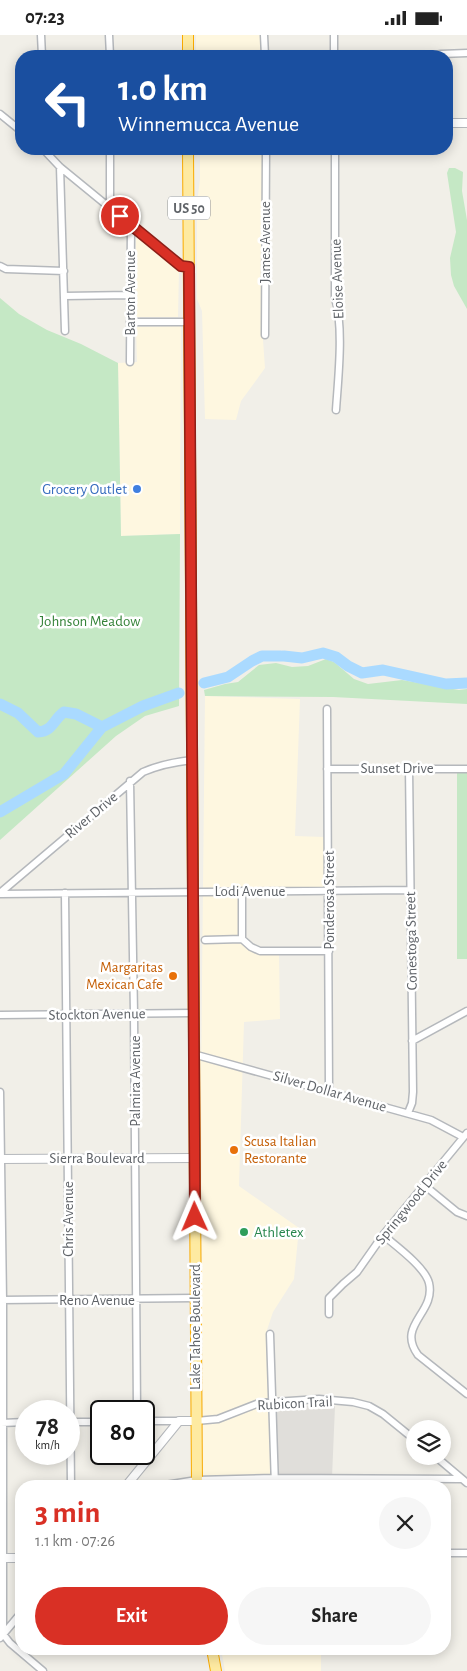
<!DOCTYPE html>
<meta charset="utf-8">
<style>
:root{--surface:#fff;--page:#f6f6f6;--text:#222;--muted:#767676;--accent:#d93025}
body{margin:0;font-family:"Alegreya Sans",sans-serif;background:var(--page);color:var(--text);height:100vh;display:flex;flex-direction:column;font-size:19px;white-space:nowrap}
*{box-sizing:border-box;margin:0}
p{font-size:16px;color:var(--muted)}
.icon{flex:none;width:28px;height:28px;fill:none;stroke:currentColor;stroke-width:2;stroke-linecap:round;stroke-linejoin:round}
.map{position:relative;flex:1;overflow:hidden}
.details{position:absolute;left:15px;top:1445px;width:436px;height:175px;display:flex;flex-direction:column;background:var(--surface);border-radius:20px;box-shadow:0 2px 12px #0003}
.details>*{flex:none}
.hud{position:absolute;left:15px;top:15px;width:438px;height:105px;border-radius:20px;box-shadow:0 2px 12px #0003;background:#1a4fa0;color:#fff;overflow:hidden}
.buttons{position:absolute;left:406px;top:1385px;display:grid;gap:10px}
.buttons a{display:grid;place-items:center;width:45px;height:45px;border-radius:50%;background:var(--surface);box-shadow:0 2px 12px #0003;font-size:25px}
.speed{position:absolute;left:15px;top:1365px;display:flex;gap:10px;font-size:25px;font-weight:700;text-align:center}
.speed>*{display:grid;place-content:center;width:65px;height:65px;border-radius:50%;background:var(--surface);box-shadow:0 2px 12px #0003;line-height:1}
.speed small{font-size:12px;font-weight:400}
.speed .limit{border:2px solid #111;border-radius:8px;background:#fff;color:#111}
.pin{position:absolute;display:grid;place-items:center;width:42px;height:42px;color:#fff;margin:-21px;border:2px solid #fff;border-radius:50%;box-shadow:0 1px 5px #0007}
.me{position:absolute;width:55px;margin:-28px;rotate:359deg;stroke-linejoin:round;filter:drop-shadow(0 0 4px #0008)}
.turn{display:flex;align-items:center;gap:18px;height:105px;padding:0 20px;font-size:22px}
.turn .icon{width:65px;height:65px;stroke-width:2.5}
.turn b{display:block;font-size:35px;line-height:42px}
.round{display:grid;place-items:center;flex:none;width:52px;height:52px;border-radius:26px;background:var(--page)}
.overview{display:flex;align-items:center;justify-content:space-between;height:85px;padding:0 20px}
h1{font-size:30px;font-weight:700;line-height:38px;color:var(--accent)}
.cta{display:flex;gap:10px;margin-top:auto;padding:10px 20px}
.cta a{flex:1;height:58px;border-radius:30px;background:var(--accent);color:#fff;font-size:20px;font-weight:700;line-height:58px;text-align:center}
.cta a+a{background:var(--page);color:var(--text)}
.status{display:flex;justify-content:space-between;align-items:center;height:35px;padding:0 25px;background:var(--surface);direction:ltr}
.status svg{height:14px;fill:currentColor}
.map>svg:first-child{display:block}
.commercial{fill:#fef7e0}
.industrial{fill:#e0deda}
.green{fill:#c5e8c5}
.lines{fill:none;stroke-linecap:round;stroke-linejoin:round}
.river{stroke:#aadaff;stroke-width:11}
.minor-casing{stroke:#b5b8bc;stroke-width:9}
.tertiary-casing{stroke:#b5b8bc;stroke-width:10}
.trunk-casing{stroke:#f9ab00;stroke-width:12}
.minor{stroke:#fff;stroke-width:6}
.tertiary{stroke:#fff;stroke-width:8}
.trunk{stroke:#feeaa1;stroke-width:10}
.route-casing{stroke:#8d1f18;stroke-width:12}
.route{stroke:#d93025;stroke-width:9}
.shop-dot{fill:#3f7fe0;stroke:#fff;stroke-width:2}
.food-dot{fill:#e8710a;stroke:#fff;stroke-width:2}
.leisure-dot{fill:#2e9e5b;stroke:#fff;stroke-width:2}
.labels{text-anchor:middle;stroke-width:5;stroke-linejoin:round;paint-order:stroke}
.shield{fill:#fff;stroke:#8f9295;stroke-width:1}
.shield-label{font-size:14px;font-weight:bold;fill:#5f6368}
.street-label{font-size:15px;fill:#5f6368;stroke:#fff}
.shop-label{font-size:15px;fill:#366cbe;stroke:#fff;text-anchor:end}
.park-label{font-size:15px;fill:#348238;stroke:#fff}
.food-label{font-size:15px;fill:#c56008;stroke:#fff;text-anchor:end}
.leisure-label{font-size:15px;fill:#27864d;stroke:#fff;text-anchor:start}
</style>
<div class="status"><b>07:23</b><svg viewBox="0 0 49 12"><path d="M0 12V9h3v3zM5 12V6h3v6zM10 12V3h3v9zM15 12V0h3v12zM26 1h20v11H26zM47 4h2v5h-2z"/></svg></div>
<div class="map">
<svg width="467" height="1636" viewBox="0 0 467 1636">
<rect width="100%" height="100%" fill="#f1efe8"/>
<path class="commercial" d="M196,0H261V21H196Z
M200,114H263V305L265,333L241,366L236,385L205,384L202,276L197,264V168L200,144Z
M140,202L179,235L178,282H136V204Z
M181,291L180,499L121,501L118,328L137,327L136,292Z
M205,661L300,664L295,801L324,802L327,854H239L241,907L279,919L280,984L244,987L239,1151L299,1193L294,1244L273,1277L266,1298L271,1451H203V1446L201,1042Z
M221,1614H321V1636H225Z"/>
<path class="industrial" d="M274,1370L335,1371L332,1442L276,1441Z"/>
<path class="green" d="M449,133H455L463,137L462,156L467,185V274L454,251L451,240L450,223L456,197L447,138Z
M0,263L19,279L47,295L81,309L118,328L121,501L180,499L179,671L145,681L116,701L0,805Z
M326,624L334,627L354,644L368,649L402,645L459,655L467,654V669L333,662L205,661L204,655L225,649L238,647L259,630L276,628L292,632L308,631Z
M457,736H467V924H457Z"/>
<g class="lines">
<path class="river" d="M284,621L302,623L323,618L336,622L348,631L362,638L383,635L446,649L467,648
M204,648L228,642L252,626L262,621H281
M0,669L18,678L38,697C53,696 53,685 64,677L76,679L102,692
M0,777L64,739L102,692L143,671L179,658"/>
<defs>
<path id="minor" d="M41,0L42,21
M109,0L110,21
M264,0L265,21
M334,0V21
M429,21L441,19L467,18
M0,79L21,96
M43,114L60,132L181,231L189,232
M110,114V173
M335,114V263C344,293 338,344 336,375
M60,132L65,296
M0,231L6,234L64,236
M65,261L130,260
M130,287H189
M265,300L266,114
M130,327L131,190
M327,674L329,1056
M327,734H467
M130,746L134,979L137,1376
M0,858L143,737C159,730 174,727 192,725
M65,858L71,1451
M0,859L410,855
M242,904L251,912L260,916H329
M205,905L242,904V856
M0,980L193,978
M412,1006L467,976
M193,1019L431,1085L463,1102
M0,1057L3,1265V1599L10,1608L43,1636
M408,1078L412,1068L413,1057L409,733
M424,1150L457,1177L467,1181
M383,1200C396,1211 425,1232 429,1248C436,1278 396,1290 418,1320L467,1359
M1,1265L195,1263
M329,1279V1263L343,1249L357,1237L383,1200L467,1098
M270,1299L275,1451
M144,1386H179
M196,1386L218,1384L259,1368L319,1364L353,1367L369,1371L383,1379L415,1405
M69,1387H101
M1,1388L26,1387
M435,1421L467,1448
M159,1451L197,1445L274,1443L462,1444
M445,1518H467
M0,1603L21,1578"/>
<path id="tertiary" d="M446,88H467
M0,1124L194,1123
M126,1451L179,1386H196
M0,1523H21"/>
<path id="trunk" d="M188,0V21
M188,114L197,1451
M212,1614L216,1636"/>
</defs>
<use href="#minor" class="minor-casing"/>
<use href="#tertiary" class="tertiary-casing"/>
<use href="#trunk" class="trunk-casing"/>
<use href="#minor" class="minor"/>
<use href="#tertiary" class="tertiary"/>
<use href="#trunk" class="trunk"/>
</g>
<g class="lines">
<defs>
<path id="route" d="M120,181L181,231L189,232L195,1182"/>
</defs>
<use href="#route" class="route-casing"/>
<use href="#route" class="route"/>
</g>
<circle class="shop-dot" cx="137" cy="454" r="5"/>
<g class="food-dot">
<circle cx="173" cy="941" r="5"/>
<circle cx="234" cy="1115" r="5"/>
</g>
<circle class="leisure-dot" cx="244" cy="1197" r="5"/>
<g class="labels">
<rect class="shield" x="168" y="161.5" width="42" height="23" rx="4"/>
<g class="shield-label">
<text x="189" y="178">US 50</text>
</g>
<g class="street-label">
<text transform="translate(265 207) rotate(-90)" y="5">James Avenue</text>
<text transform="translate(337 244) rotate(-92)" y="5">Eloise Avenue</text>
<text transform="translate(130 258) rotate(-90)" y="5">Barton Avenue</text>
<text x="397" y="738">Sunset Drive</text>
<text transform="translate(91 780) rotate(-40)" y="5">River Drive</text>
<text x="250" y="861">Lodi Avenue</text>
<text transform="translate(329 865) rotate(-90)" y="5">Ponderosa Street</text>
<text transform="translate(411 906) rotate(-91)" y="5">Conestoga Street</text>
<text transform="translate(97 979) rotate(-1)" y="5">Stockton Avenue</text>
<text transform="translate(135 1046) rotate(-90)" y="5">Palmira Avenue</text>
<text transform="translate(330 1056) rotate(16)" y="5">Silver Dollar Avenue</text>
<text x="97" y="1128">Sierra Boulevard</text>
<text transform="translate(411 1167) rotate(-51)" y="5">Springwood Drive</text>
<text transform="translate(68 1184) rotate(-90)" y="5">Chris Avenue</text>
<text x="97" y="1270">Reno Avenue</text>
<text transform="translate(195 1292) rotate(-90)" y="5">Lake Tahoe Boulevard</text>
<text transform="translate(295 1368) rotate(-3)" y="5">Rubicon Trail</text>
</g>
<g class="shop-label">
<text x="127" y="459">Grocery Outlet</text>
</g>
<g class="park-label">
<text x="90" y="591">Johnson Meadow</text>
</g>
<g class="food-label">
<text x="163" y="937">Margaritas<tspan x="163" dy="17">Mexican Cafe</tspan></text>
<text x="244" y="1111" text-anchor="start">Scusa Italian<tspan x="244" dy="17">Restorante</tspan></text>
</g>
<g class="leisure-label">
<text x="254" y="1202">Athletex</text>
</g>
</g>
</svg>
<div class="buttons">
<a><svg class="icon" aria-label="layers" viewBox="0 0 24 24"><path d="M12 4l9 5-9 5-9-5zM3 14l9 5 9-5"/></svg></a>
</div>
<div class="speed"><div>78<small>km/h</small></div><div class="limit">80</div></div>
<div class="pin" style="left:120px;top:181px;background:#d93025"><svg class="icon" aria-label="arrive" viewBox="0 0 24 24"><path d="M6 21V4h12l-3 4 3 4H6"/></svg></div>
<svg class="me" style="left:195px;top:1182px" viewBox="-20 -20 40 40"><path d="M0-17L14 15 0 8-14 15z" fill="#d93025" stroke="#fff" stroke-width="4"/></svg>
<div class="hud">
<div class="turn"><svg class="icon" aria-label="left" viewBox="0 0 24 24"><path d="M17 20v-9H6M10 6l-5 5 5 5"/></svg><div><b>1.0 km</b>Winnemucca Avenue</div></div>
</div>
<section class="details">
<div class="overview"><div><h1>3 min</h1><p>1.1 km · 07:26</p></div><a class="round"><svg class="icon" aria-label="close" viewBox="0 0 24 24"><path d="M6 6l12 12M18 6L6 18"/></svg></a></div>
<div class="cta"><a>Exit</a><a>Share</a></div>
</section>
</div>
